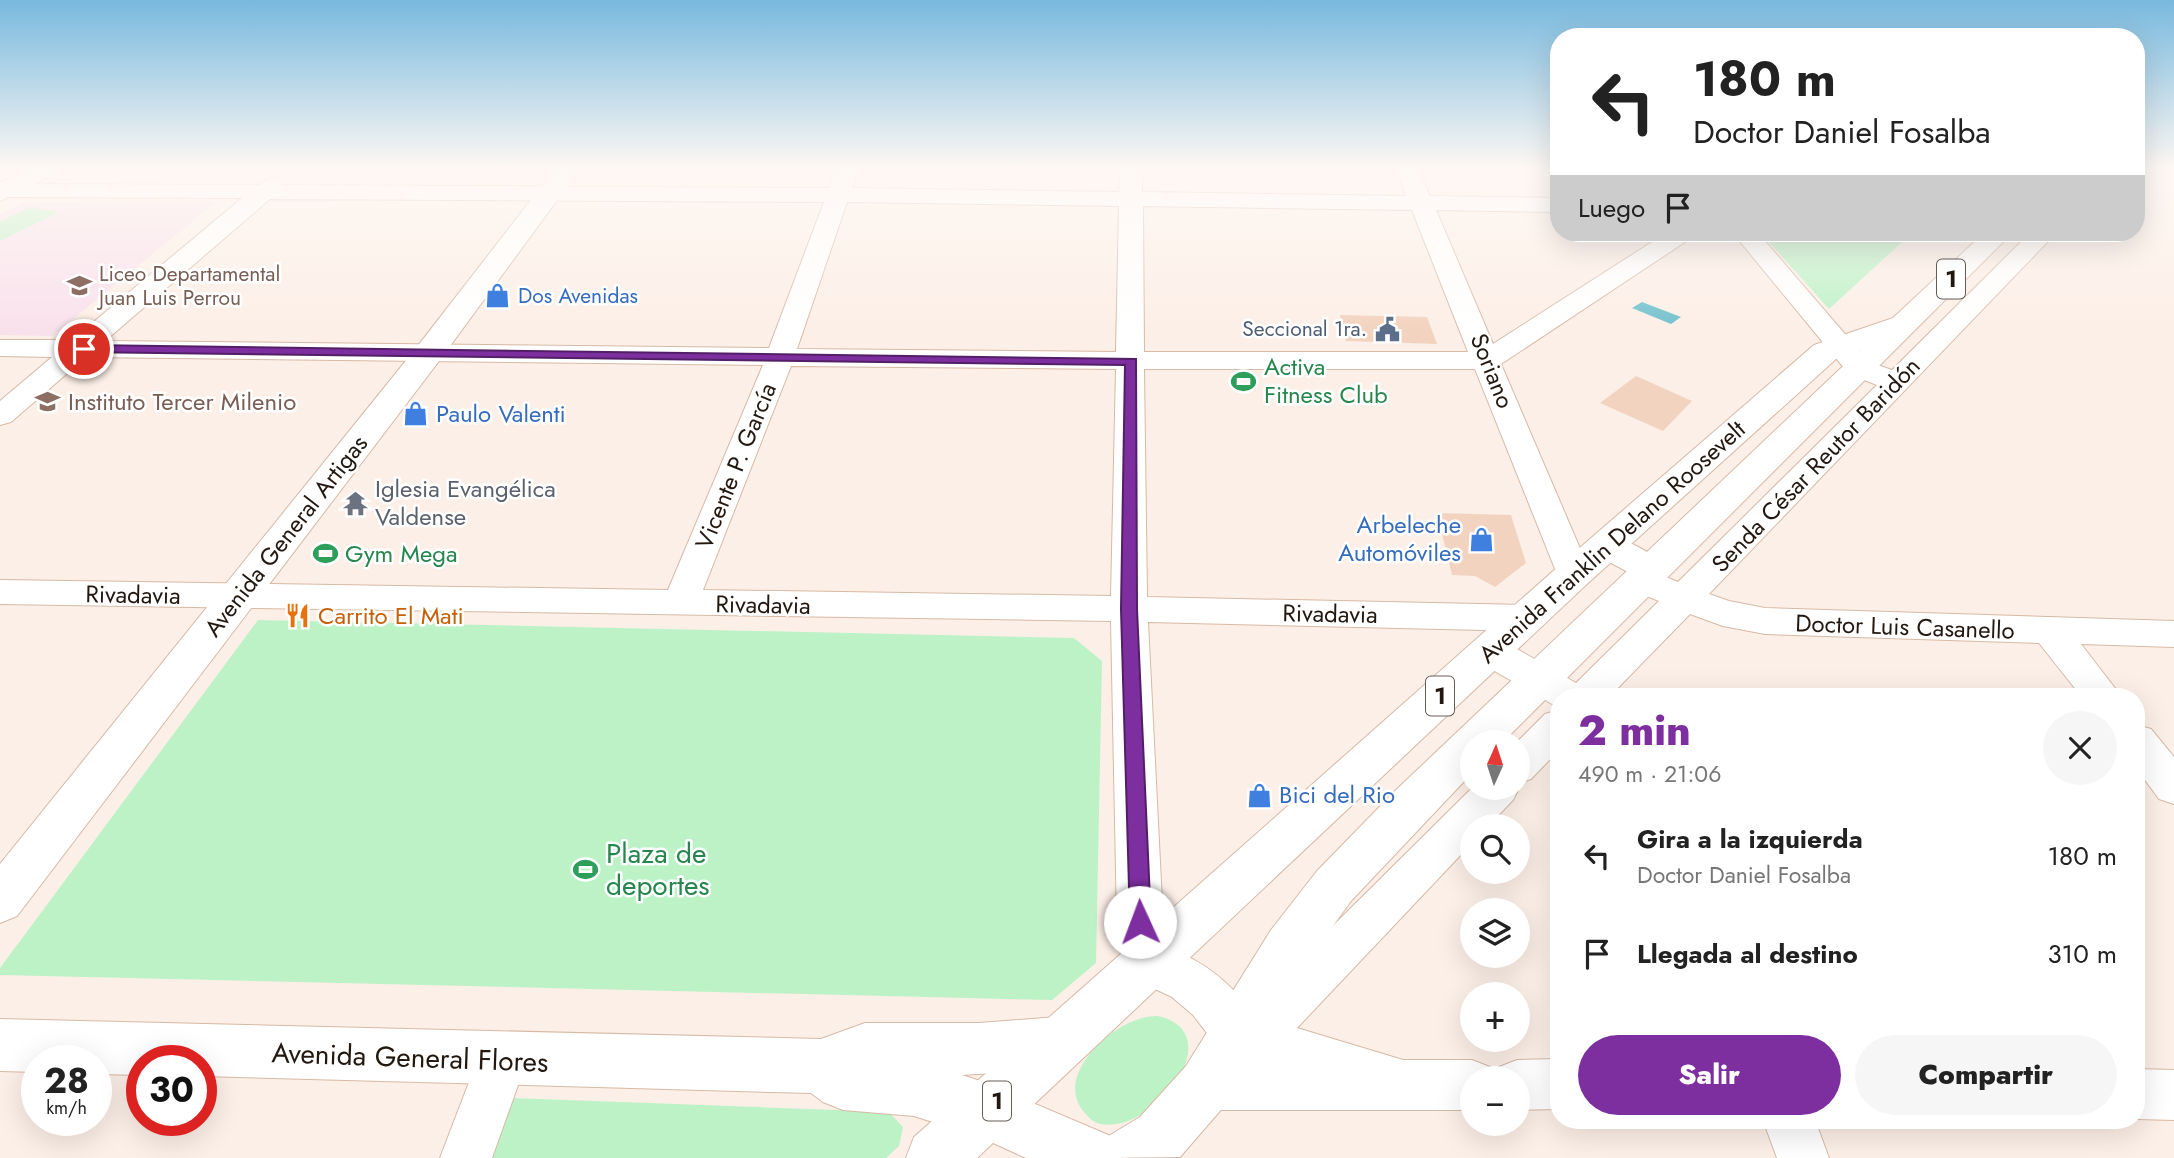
<!DOCTYPE html>
<html lang="es">
<meta charset="utf-8">
<style>
:root{--surface:#fff;--page:#f6f6f6;--text:#222;--muted:#767676;--accent:#7e2f9f}
body{margin:0;font-family:Jost,sans-serif;background:var(--page);color:var(--text);height:100vh;display:flex;flex-direction:column;font-size:26px;white-space:nowrap}
*{box-sizing:border-box;margin:0}
p{font-size:23px;color:var(--muted)}
.icon{flex:none;width:38px;height:38px;fill:none;stroke:currentColor;stroke-width:2;stroke-linecap:round;stroke-linejoin:round}
.map{position:relative;flex:1;overflow:hidden}
.details{position:absolute;left:1550px;top:688px;width:595px;height:441px;display:flex;flex-direction:column;background:var(--surface);border-radius:28px;box-shadow:0 7px 28px #0002}
.details>*{flex:none}
.banner{position:absolute;left:1550px;top:28px;width:595px;height:214px;border-radius:28px;box-shadow:0 7px 28px #0002;background:#fff;color:var(--text);overflow:hidden}
.needle{width:46px;rotate:3deg}
.controls{position:absolute;left:1460px;top:730px;display:grid;gap:14px}
.controls a{display:grid;place-items:center;width:70px;height:70px;border-radius:50%;background:var(--surface);box-shadow:0 7px 28px #0002;font-size:35px}
.speed{position:absolute;left:21px;top:1045px;display:flex;gap:14px;font-size:35px;font-weight:700;text-align:center}
.speed>*{display:grid;place-content:center;width:91px;height:91px;border-radius:50%;background:var(--surface);box-shadow:0 7px 28px #0002;line-height:1}
.speed small{font-size:18px;font-weight:400}
.speed .limit{border:10px solid #d22;background:#fff;color:#111}
.pin{position:absolute;display:grid;place-items:center;width:60px;height:60px;color:#fff;margin:-30px;border:4px solid #fff;border-radius:50%;box-shadow:0 2px 7px #0007}
.me{position:absolute;width:77px;margin:-38px;rotate:358deg;stroke-linejoin:round;filter:drop-shadow(0 0 5px #0008)}
.turn{display:flex;align-items:center;gap:24px;height:147px;padding:0 28px;font-size:32px}
.turn .icon{width:91px;height:91px;stroke-width:2.5}
.turn b{display:block;font-size:49px;line-height:60px}
.then{display:flex;align-items:center;height:66px;padding:0 28px;background:#0003;gap:14px;font-size:26px}
.round{display:grid;place-items:center;flex:none;width:74px;height:74px;border-radius:37px;background:var(--page)}
.headline{display:flex;align-items:center;justify-content:space-between;height:119px;padding:0 28px}
h1{font-size:42px;font-weight:800;line-height:52px;color:var(--accent)}
.primary-button{display:flex;gap:14px;margin-top:auto;padding:14px 28px}
.primary-button a{flex:1;height:80px;border-radius:42px;background:var(--accent);color:#fff;font-size:28px;font-weight:800;line-height:80px;text-align:center}
.primary-button a+a{background:var(--page);color:var(--text)}
ul{padding:0;list-style:none}
li{display:flex;align-items:center;gap:21px;height:98px;padding:0 28px}
li div{flex:1}
li b{display:block;font-size:26px}
li em{font-style:normal}
.map>svg:first-child{display:block}
.education{fill:#f9e1ec}
.green{fill:#bdf2c7}
.water{fill:#71c0ce}
.building{fill:#f2d3bf}
.lines{fill:none;stroke-linecap:round;stroke-linejoin:round}
.minor-casing{stroke:#d7b9a5;stroke-width:2}
.tertiary-casing{stroke:#d7b9a5;stroke-width:2}
.primary-casing{stroke:#d7b9a5;stroke-width:2}
.minor{fill:#fff;fill-rule:evenodd}
.tertiary{fill:#fff;fill-rule:evenodd}
.primary{fill:#fff;fill-rule:evenodd}
.route{fill:#7e2f9f;stroke:#521f67;stroke-width:2}
.labels{text-anchor:middle;stroke-width:5;stroke-linejoin:round;paint-order:stroke}
.far-education-label{font-size:21px;fill:#785e54;stroke:#fff;text-anchor:start}
.far-shop-label{font-size:21px;fill:#366cbe;stroke:#fff;text-anchor:start}
.far-service-label{font-size:21px;fill:#4e5e75;stroke:#fff;text-anchor:end}
.shield{fill:#fff;stroke:#655d58;stroke-width:2}
.shield-label{font-size:23px;font-weight:bold;fill:#231810}
.leisure-label{font-size:24px;fill:#27864d;stroke:#fff;text-anchor:start}
.street-label{font-size:24px;fill:#231810;stroke:#fff}
.education-label{font-size:24px;fill:#785e54;stroke:#fff;text-anchor:start}
.shop-label{font-size:24px;fill:#366cbe;stroke:#fff;text-anchor:start}
.worship-label{font-size:24px;fill:#5b616d;stroke:#fff;text-anchor:start}
.food-label{font-size:24px;fill:#c56008;stroke:#fff;text-anchor:start}
.near-leisure-label{font-size:28px;fill:#27864d;stroke:#fff;text-anchor:start}
.near-street-label{font-size:28px;fill:#231810;stroke:#fff}
</style>
<div class="map">
<svg width="2174" height="1158" viewBox="0 0 2174 1158">
<rect width="100%" height="100%" fill="#fcefe7"/>
<path class="education" d="M217,201L52,336L0,335V215L24,202Z"/>
<path class="green" d="M30,207L59,212L0,241V222Z
M1761,233H1817L1834,240L1902,242L1829,309Z
M258,620L1074,638L1102,661L1096,963L1052,1000L0,975V968Z
M1158,1016C1232,1033 1154,1134 1101,1124C1094,1123 1089,1118 1084,1112C1051,1074 1119,1014 1158,1016Z
M513,1098L889,1112L903,1127L899,1146L886,1158H492Z"/>
<path class="water" d="M1642,302L1681,317L1671,324L1632,308Z"/>
<path class="building" d="M1340,315L1427,317L1437,344L1346,341Z
M1636,376L1692,401L1663,431L1600,403Z
M1437,513L1511,515L1526,563L1495,587L1475,576L1452,575Z"/>
<g class="lines">
<defs>
<path id="minor" d="M836,169H858L852,188L1119,192L1120,169H1142V192L1406,196L1396,169H1418L1430,196L1559,198V212L1436,210L1493,344L1666,233H1694L1691,238L1501,364L1591,574L1586,582L1574,586L1562,582L1557,574L1475,369H1144L1147,597L1526,605L1539,609L1544,618L1539,627L1526,631L1148,622L1163,922L1169,948C1202,961 1228,980 1249,1009L1472,788H1517V785L1519,788L1513,800L1488,826H1472V843L1297,1028L1403,1060H1472L1490,1067L1494,1078H1472V1110H1206L1188,1103L1181,1085L1188,1067L1206,1060H1247L1220,1050L1193,1015L1172,997L1132,978L1126,963L1117,922L1111,621L0,604V580L668,590L763,365L86,357L11,422L0,425V401L52,357L0,356V340H72L242,198L5,197L0,196V184L259,185L272,178L280,180L283,185L829,188ZM270,199L824,202L769,348L105,341ZM847,202L1119,206L1116,352L797,349ZM1143,206L1412,210L1468,352H1144ZM791,366L1116,369L1111,596L703,590Z
M1733,233H1758L1869,362L1892,370L2030,233H2056L1709,594L1729,601L1765,608L2174,621V647L2081,644L2121,696H2081L2039,643L1765,634L1723,626L1690,614L1610,696H1559V708L1477,661L1471,651L1477,641L1490,638L1503,641L1576,683L1659,601L1630,589L1624,581L1630,573L1594,554L1589,546L1594,538C1598,537 1601,535 1605,535C1619,534 1663,559 1670,570L1666,577L1678,582L1877,385L1849,374Z
M1559,710V750L1531,779L1517,784V742L1545,714Z
M2137,725L2151,729L2174,757V804L2159,799L2137,769Z
M502,1036L520,1043L527,1060L492,1158H440L484,1043Z
M1559,1059V1109L1517,1110V1078H1495L1499,1067L1517,1060Z
M2137,1069L2174,1070V1120L2137,1119Z
M1763,1120H1815L1829,1158H1777Z"/>
<path id="tertiary" d="M28,169H59L56,174L0,201V183Z
M555,169H580L439,361L17,916L0,923V864L417,347Z
M1058,1017L1077,1025L1085,1043L1077,1061L1058,1069L962,1075L986,1083L1113,1137L1121,1158H1026L980,1137L914,1116L843,1110L823,1102L811,1093L201,1076V1060H142V1075L96,1074V1060H37V1072L0,1071V1019L821,1039L865,1023H979Z"/>
<path id="primary" d="M1984,233H2012L1503,742H1472V773L1351,901L1307,962L1226,1104L1180,1157L1099,1158L1107,1137L1140,1117L1186,1066L1271,930L1317,871L1396,790L1860,350L1836,359L1588,583L977,1158H906L914,1137L1560,565L1814,345L1893,318Z"/>
</defs>
<use href="#minor" class="minor-casing"/>
<use href="#tertiary" class="tertiary-casing"/>
<use href="#primary" class="primary-casing"/>
<use href="#minor" class="minor"/>
<use href="#tertiary" class="tertiary"/>
<use href="#primary" class="primary"/>
</g>
<linearGradient id="sky" x2="0" y2="1"><stop stop-color="#78b9de"/><stop offset="0.51" stop-color="#fef8f4"/><stop offset="1" stop-color="#fef8f4" stop-opacity="0"/></linearGradient>
<rect width="2174" height="331" fill="url(#sky)"/>
<path class="route" d="M84,345L1136,359L1137,609L1151,922L1148,929L1140,931L1133,929L1130,922L1121,609L1125,365L80,352L78,349Z"/>
<defs>
<symbol id="school-bare" viewBox="-9 -9 18 18"><path d="M0-5L7-2L0 1L-7-2ZM-4 1L0 2.5L4 1V4Q0 6-4 4Z" fill="#8d6e63" stroke="#fff" stroke-width="2.5" paint-order="stroke"/></symbol>
<symbol id="shop-bare" viewBox="-9 -9 18 18"><path d="M-5-2.5h2.3a2.7 3.5 0 0 1 5.4 0H5L5.5 6h-11ZM-1.5-2.5h3a1.5 2.3 0 0 0-3 0Z" fill="#3f7fe0" stroke="#fff" stroke-width="2.5" paint-order="stroke"/></symbol>
<symbol id="civic-bare" viewBox="-9 -9 18 18"><path d="M-.6-6.5H3V-4.5H.6V-3L4-1V1h2V6H-6V1h2V-1L-.6-3ZM-1.2 2.5V6h2.4V2.5Z" fill="#5c6f8a" stroke="#fff" stroke-width="2.5" paint-order="stroke"/></symbol>
<symbol id="stadium-bare" viewBox="-9 -9 18 18"><path d="M0-5a6.5 5 0 1 0 0 10a6.5 5 0 1 0 0-10ZM-3.5-1.8h7v3.6h-7Z" fill="#2e9e5b" stroke="#fff" stroke-width="2.5" paint-order="stroke"/></symbol>
<symbol id="temple-bare" viewBox="-9 -9 18 18"><path d="M0-6L5-2H3V0L6.5 2.5H4V6H1.5V3h-3V6H-4V2.5H-6.5L-3 0V-2H-5Z" fill="#6b7280" stroke="#fff" stroke-width="2.5" paint-order="stroke"/></symbol>
<symbol id="restaurant-bare" viewBox="-9 -9 18 18"><path d="M-5-6h1v4h1v-4h1v4h1v-4h1v5L-1.5 .5V6h-2V.5L-5-1ZM5-6V6H3V1.5H1.5Q1.5-4 5-6Z" fill="#e8710a" stroke="#fff" stroke-width="2.5" paint-order="stroke"/></symbol>
</defs>
<g fill-rule="evenodd">
<use href="#school-bare" x="62" y="268" width="35" height="35"/>
<use href="#shop-bare" x="480" y="278" width="35" height="35"/>
<use href="#civic-bare" x="1370" y="312" width="35" height="35"/>
<use href="#stadium-bare" x="1226" y="364" width="35" height="35"/>
<use href="#school-bare" x="30" y="384" width="35" height="35"/>
<use href="#shop-bare" x="398" y="396" width="35" height="35"/>
<use href="#temple-bare" x="338" y="486" width="35" height="35"/>
<use href="#shop-bare" x="1464" y="522" width="35" height="35"/>
<use href="#stadium-bare" x="308" y="536" width="35" height="35"/>
<use href="#restaurant-bare" x="280" y="598" width="35" height="35"/>
<use href="#shop-bare" x="1242" y="778" width="35" height="35"/>
<use href="#stadium-bare" x="568" y="852" width="35" height="35"/>
</g>
<g class="labels">
<g class="far-education-label">
<text x="99" y="281">Liceo Departamental<tspan x="99" dy="24">Juan Luis Perrou</tspan></text>
</g>
<g class="far-shop-label">
<text x="518" y="303">Dos Avenidas</text>
</g>
<g class="far-service-label">
<text x="1367" y="336">Seccional 1ra.</text>
</g>
<g class="shield">
<rect x="1937" y="259.5" width="28" height="39" rx="5"/>
<rect x="1426" y="676.5" width="28" height="39" rx="5"/>
<rect x="983" y="1081.5" width="28" height="39" rx="5"/>
</g>
<g class="shield-label">
<text x="1951" y="287">1</text>
<text x="1440" y="704">1</text>
<text x="997" y="1109">1</text>
</g>
<g class="leisure-label">
<text x="1264" y="375">Activa<tspan x="1264" dy="28">Fitness Club</tspan></text>
<text x="345" y="562">Gym Mega</text>
</g>
<g class="street-label">
<text transform="translate(1492 371) rotate(68)" y="8">Soriano</text>
<text transform="translate(1816 465) rotate(-46)" y="8">Senda César Reutor Baridón</text>
<text transform="translate(736 466) rotate(-68)" y="8">Vicente P. García</text>
<text transform="translate(286 536) rotate(-52)" y="8">Avenida General Artigas</text>
<text transform="translate(1612 542) rotate(-42)" y="8">Avenida Franklin Delano Roosevelt</text>
<text transform="translate(133 595) rotate(1)" y="8">Rivadavia</text>
<text transform="translate(763 605) rotate(1)" y="8">Rivadavia</text>
<text transform="translate(1330 614) rotate(1)" y="8">Rivadavia</text>
<text transform="translate(1905 627) rotate(2)" y="8">Doctor Luis Casanello</text>
</g>
<g class="education-label">
<text x="68" y="410">Instituto Tercer Milenio</text>
</g>
<g class="shop-label">
<text x="436" y="422">Paulo Valenti</text>
<text x="1461" y="533" text-anchor="end">Arbeleche<tspan x="1461" dy="28">Automóviles</tspan></text>
<text x="1279" y="803">Bici del Rio</text>
</g>
<g class="worship-label">
<text x="375" y="497">Iglesia Evangélica<tspan x="375" dy="28">Valdense</tspan></text>
</g>
<g class="food-label">
<text x="318" y="624">Carrito El Mati</text>
</g>
<g class="near-leisure-label">
<text x="606" y="863">Plaza de<tspan x="606" dy="32">deportes</tspan></text>
</g>
<g class="near-street-label">
<text transform="translate(410 1057) rotate(2)" y="10">Avenida General Flores</text>
</g>
</g>
</svg>
<div class="controls">
<a><svg class="needle" viewBox="-14 -14 28 28"><path d="M0-13l5 13h-10z" fill="#e53935"/><path d="M0 13l5-13h-10z" fill="#767676"/></svg></a>
<a><svg class="icon" aria-label="search" viewBox="0 0 24 24"><circle cx="10" cy="10" r="6"/><path d="M15 15l6 6"/></svg></a>
<a><svg class="icon" aria-label="layers" viewBox="0 0 24 24"><path d="M12 4l9 5-9 5-9-5zM3 14l9 5 9-5"/></svg></a>
<a>+</a>
<a>−</a>
</div>
<div class="speed"><div>28<small>km/h</small></div><div class="limit">30</div></div>
<div class="pin" style="left:84px;top:349px;background:#d93025"><svg class="icon" aria-label="arrive" viewBox="0 0 24 24"><path d="M6 21V4h12l-3 4 3 4H6"/></svg></div>
<svg class="me" style="left:1140px;top:922px" viewBox="-20 -20 40 40"><circle r="19" fill="#fff"/><path d="M0-13L10 11 0 6-10 11z" fill="#7e2f9f"/></svg>
<div class="banner">
<div class="turn"><svg class="icon" aria-label="left" viewBox="0 0 24 24"><path d="M17 20v-9H6M10 6l-5 5 5 5"/></svg><div><b>180 m</b>Doctor Daniel Fosalba</div></div>
<div class="then">Luego<svg class="icon" aria-label="arrive" viewBox="0 0 24 24"><path d="M6 21V4h12l-3 4 3 4H6"/></svg></div>
</div>
<section class="details">
<div class="headline"><div><h1>2 min</h1><p>490 m · 21:06</p></div><a class="round"><svg class="icon" aria-label="close" viewBox="0 0 24 24"><path d="M6 6l12 12M18 6L6 18"/></svg></a></div>
<ul>
<li><svg class="icon" aria-label="left" viewBox="0 0 24 24"><path d="M17 20v-9H6M10 6l-5 5 5 5"/></svg><div><b>Gira a la izquierda</b><p>Doctor Daniel Fosalba</p></div><em>180 m</em></li>
<li><svg class="icon" aria-label="arrive" viewBox="0 0 24 24"><path d="M6 21V4h12l-3 4 3 4H6"/></svg><div><b>Llegada al destino</b></div><em>310 m</em></li>
</ul>
<div class="primary-button"><a>Salir</a><a>Compartir</a></div>
</section>
</div>
